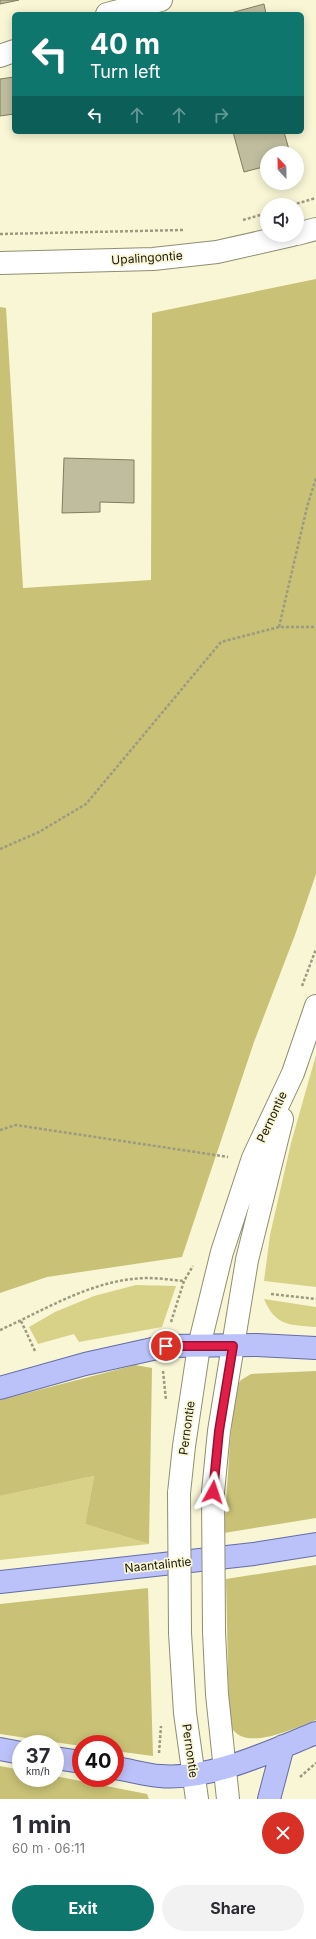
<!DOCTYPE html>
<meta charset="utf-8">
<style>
:root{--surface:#fff;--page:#f2f2f3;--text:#2b2b33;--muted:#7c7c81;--accent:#0f766e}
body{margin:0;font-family:Inter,sans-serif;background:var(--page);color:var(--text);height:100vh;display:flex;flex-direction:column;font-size:15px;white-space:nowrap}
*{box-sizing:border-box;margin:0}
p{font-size:13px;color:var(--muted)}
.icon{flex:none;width:22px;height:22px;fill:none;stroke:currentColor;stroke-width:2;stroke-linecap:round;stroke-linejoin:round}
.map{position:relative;height:1799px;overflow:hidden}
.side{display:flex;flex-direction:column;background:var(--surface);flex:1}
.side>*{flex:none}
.hud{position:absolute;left:12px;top:12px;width:292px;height:122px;border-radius:6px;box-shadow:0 2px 10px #0003;background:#0f766e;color:#fff;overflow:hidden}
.needle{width:26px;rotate:338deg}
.fabs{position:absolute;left:260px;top:146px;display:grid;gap:8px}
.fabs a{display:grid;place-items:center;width:44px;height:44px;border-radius:50%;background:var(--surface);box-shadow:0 2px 10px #0003;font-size:20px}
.speed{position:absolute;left:12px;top:1735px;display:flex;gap:8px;font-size:20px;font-weight:700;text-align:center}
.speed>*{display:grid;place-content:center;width:52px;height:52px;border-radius:50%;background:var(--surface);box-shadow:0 2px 10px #0003;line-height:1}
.speed small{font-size:10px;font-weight:400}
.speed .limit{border:6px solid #d22;background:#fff;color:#111}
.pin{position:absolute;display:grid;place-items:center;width:34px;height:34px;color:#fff;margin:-17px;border:2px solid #fff;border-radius:50%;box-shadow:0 1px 4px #0007}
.me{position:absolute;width:44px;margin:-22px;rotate:5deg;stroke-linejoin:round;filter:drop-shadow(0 0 3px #0008)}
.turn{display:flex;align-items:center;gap:14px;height:84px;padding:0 12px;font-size:18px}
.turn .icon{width:52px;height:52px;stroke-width:2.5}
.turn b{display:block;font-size:28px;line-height:34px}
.lanes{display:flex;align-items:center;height:38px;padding:0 12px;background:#0003;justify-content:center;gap:20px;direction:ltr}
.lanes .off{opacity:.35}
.round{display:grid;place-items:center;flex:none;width:42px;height:42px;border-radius:21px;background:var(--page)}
.overview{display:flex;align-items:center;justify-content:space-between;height:68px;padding:0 12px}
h1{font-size:24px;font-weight:700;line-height:30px}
.button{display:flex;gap:8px;margin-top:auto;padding:8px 12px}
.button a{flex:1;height:46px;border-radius:24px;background:var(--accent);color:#fff;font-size:16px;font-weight:700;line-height:46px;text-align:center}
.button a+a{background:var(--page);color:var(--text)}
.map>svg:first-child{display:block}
.green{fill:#d8d288}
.forest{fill:#c8c176}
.building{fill:#bfbd9e;stroke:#7f7d60}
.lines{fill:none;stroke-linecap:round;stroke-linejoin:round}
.minor-casing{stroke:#908e70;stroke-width:24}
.major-casing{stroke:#656ca4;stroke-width:24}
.path{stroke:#9c9b82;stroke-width:2.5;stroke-dasharray:3 2;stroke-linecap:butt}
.minor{stroke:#fff;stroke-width:22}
.major{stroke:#bbc2f9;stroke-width:22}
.minor-bridge-casing{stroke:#908e70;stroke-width:24;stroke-linecap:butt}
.minor-bridge{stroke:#fff;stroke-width:22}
.route-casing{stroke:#92132f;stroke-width:10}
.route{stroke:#e11d48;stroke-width:7}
.labels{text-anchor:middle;stroke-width:3.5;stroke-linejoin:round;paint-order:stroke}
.street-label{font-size:12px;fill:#1a190d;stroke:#f8f6d5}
</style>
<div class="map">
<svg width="316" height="1799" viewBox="0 0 316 1799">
<rect width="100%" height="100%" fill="#f8f6d5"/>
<path class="green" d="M316,1055V1287L264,1281L270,1235L291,1143Z
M136,1285L176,1286L162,1327L79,1342L74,1334L38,1344L29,1327L55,1312L94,1296Z
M264,1299L316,1307V1327C290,1325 275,1326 264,1299Z
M94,1476L85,1524L149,1544L0,1560V1496Z"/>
<path class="forest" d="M316,279V874L295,935L254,1042L182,1257L47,1277L0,1293V307L6,308L23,588L151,580L152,313Z
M135,1365L152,1368L149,1544L85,1524L94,1476L0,1496V1400Z
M316,1371V1518L224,1533L230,1443L236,1387L241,1380L251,1374Z
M316,1565V1720C297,1727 251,1750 234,1731C229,1727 229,1720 229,1714L226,1579Z
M148,1588L153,1756L115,1751V1744H81V1746L0,1734V1604Z
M0,1766L21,1770V1778H55V1776L147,1794L149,1799H0Z"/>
<path class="building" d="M0,0H19L0,4Z
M264,4L266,14H227Z
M14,77V114L0,116V79Z
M233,132H284L290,153H267V166L244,172Z
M64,458L134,460V503L100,502V512L62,513Z"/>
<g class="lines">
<defs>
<path id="minor" d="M107,14L161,0
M0,56L14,51
M297,234L316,229
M0,263L153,259L217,252L292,235
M213,1492L219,1431L247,1260L282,1119
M179,1493L184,1446L199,1346L222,1252L253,1158L293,1073L316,1006
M214,1632L217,1694L228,1799
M180,1633L185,1713L197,1799"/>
<path id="major" d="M0,1388L85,1364L166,1346L257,1345L316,1348
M0,1582L254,1554L316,1544
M0,1749L21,1753
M55,1758L81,1762
M115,1768C130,1770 145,1775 160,1776C209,1781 271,1751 316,1733
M269,1799L283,1746"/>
</defs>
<use href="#minor" class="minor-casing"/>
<use href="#major" class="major-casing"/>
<path class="path" d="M292,205L316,198
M243,220L267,213
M0,234L183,230
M279,627L307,507L316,478
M0,849L39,832L86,804L221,642L279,627H316
M302,986L316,949
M0,1130L16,1125L228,1157
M271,1294L316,1299
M21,1321L35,1351
M171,1322L184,1281L193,1266
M0,1330C47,1309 93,1279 147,1278C159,1278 172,1280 184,1281
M163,1371L166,1400
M159,1753L161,1726
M300,1777L316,1763"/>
<use href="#minor" class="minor"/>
<use href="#major" class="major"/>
<defs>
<path id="minor-bridge" d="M213,1492L214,1632
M179,1493L180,1633"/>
</defs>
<use href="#minor-bridge" class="minor-bridge-casing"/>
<use href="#minor-bridge" class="minor-bridge"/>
</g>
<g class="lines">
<defs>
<path id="route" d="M166,1346H233L219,1431L213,1492"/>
</defs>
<use href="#route" class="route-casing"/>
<use href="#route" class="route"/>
</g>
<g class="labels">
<g class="street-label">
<text transform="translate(147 258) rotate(-4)" y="4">Upalingontie</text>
<text transform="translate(272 1117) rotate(-65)" y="4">Pernontie</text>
<text transform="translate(187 1428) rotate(-82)" y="4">Pernontie</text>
<text transform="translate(158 1565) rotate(-6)" y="4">Naantalintie</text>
<text transform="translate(190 1751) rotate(82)" y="4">Pernontie</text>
</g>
</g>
</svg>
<div class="fabs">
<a><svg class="needle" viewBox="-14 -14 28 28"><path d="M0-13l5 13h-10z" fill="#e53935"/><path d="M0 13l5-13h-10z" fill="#7c7c81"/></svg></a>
<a><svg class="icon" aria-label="sound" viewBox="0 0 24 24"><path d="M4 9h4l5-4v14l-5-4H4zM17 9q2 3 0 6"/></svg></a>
</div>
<div class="speed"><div>37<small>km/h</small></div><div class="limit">40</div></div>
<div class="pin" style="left:166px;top:1346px;background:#d93025"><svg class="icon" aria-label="arrive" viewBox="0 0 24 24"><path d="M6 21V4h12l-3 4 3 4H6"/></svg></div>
<svg class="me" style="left:213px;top:1492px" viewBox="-20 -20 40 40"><path d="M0-17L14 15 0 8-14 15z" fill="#e11d48" stroke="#fff" stroke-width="4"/></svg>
<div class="hud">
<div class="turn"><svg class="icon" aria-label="left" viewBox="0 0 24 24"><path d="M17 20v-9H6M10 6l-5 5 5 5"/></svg><div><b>40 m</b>Turn left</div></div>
<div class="lanes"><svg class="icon" aria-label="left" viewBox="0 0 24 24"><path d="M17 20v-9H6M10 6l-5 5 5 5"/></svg><svg class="icon off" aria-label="ahead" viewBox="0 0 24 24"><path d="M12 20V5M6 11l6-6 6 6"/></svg><svg class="icon off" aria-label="ahead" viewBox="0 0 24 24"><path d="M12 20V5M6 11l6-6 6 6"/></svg><svg class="icon off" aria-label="right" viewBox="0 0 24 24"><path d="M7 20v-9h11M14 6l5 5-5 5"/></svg></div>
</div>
</div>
<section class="side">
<div class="overview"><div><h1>1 min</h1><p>60 m · 06:11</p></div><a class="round" style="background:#d93025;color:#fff"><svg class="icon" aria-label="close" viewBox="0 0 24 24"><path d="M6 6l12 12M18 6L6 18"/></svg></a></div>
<div class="button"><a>Exit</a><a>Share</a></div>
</section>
